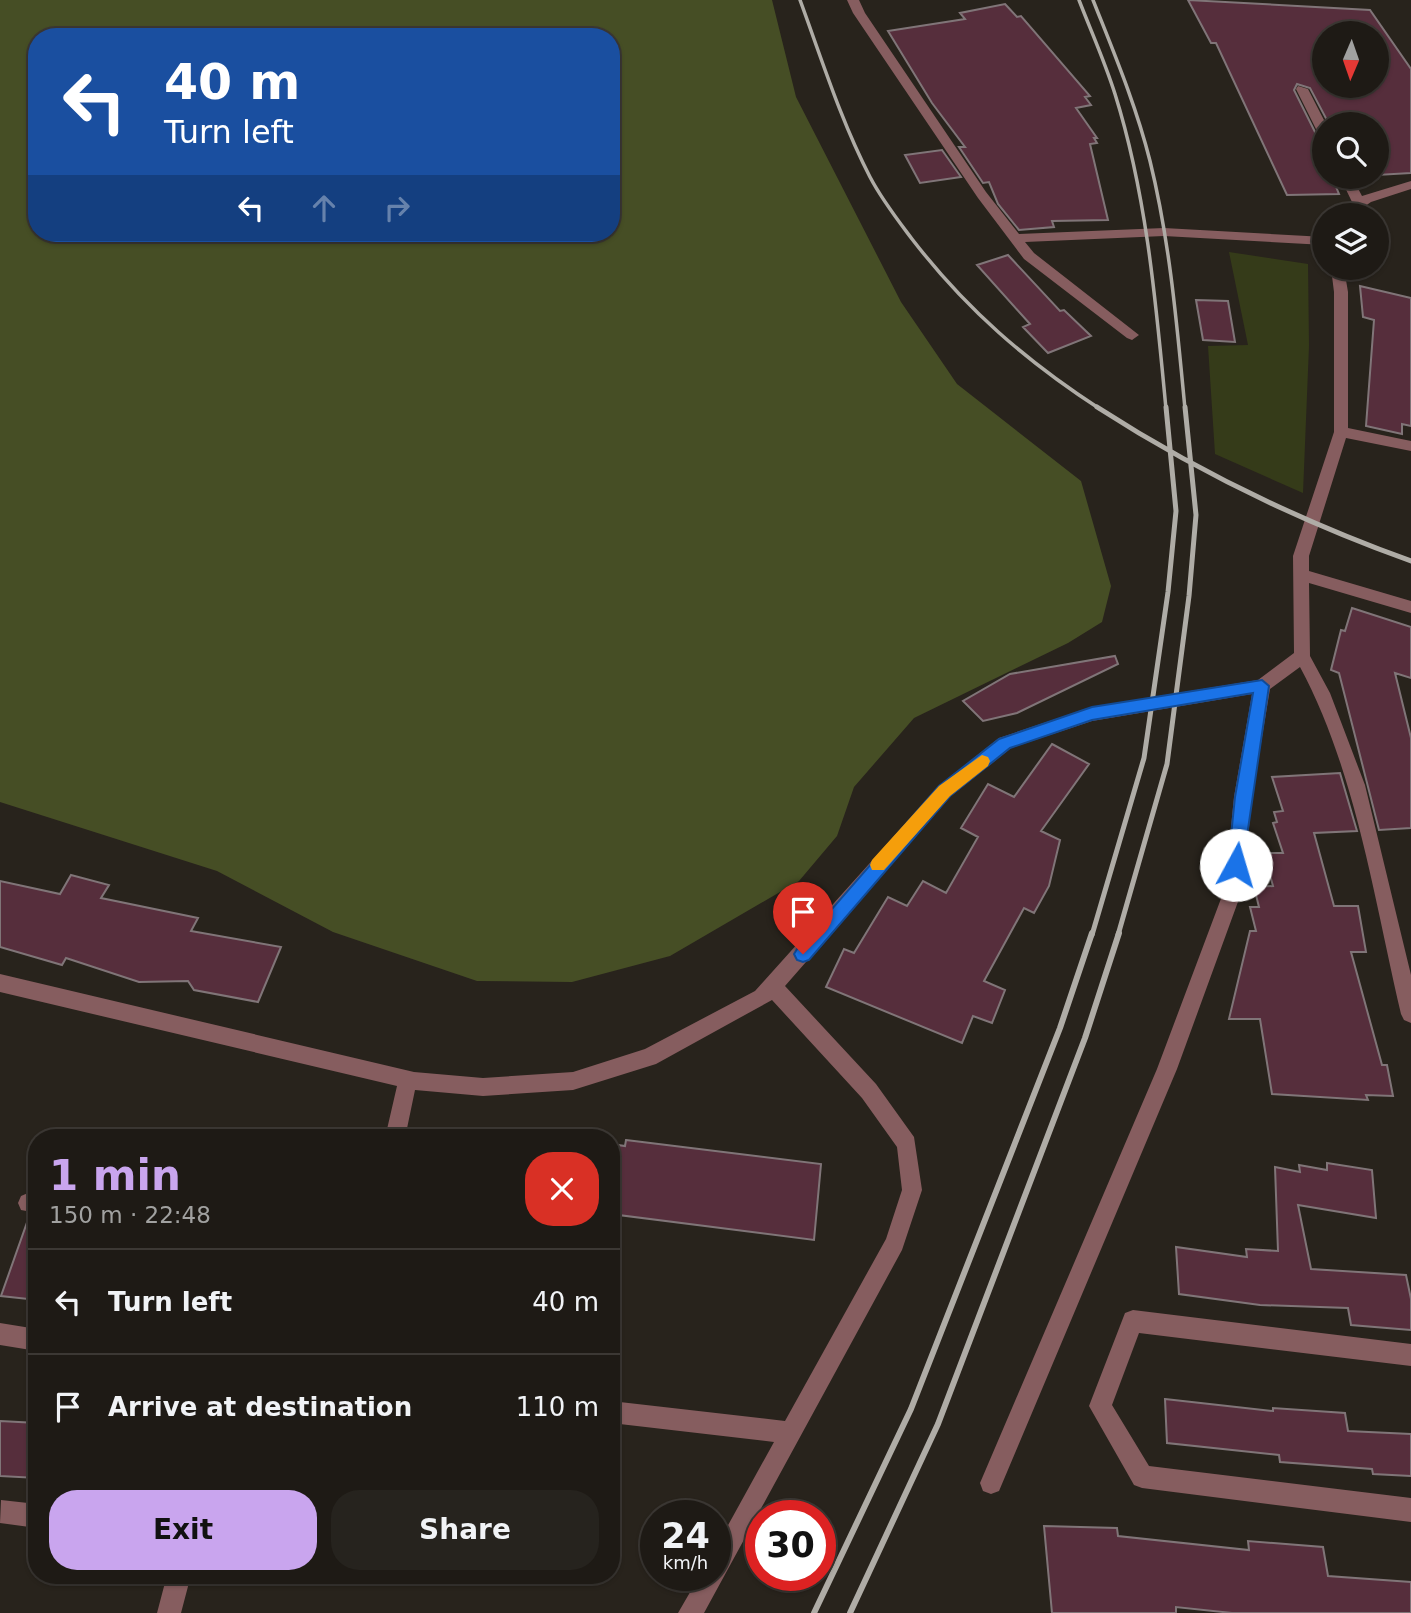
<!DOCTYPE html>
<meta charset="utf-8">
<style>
:root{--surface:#1e1a15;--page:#26231e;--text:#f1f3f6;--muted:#a1a1a0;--line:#3c3834;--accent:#c9a5ee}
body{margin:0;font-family:"DejaVu Sans",sans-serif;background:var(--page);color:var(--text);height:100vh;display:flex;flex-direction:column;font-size:26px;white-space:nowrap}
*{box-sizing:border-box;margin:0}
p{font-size:23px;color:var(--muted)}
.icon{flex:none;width:38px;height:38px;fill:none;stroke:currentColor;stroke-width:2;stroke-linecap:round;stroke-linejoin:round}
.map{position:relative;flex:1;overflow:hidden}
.drawer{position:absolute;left:28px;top:1129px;width:592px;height:455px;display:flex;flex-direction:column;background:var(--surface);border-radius:28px;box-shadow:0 2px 5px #0004,0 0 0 2px var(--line)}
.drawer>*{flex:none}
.hud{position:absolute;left:28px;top:28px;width:592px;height:214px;border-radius:28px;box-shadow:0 2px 5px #0004,0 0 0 2px var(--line);background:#1a4fa0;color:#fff;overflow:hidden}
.needle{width:46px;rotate:182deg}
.tools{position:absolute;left:1312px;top:21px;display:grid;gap:14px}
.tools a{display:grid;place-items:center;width:77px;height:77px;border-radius:50%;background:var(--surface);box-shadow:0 2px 5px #0004,0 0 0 2px var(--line);font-size:35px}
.speed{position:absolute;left:640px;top:1500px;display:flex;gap:14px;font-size:35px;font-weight:700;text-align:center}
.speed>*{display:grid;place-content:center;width:91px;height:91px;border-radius:50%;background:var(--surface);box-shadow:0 2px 5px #0004,0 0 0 2px var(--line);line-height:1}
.speed small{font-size:18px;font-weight:400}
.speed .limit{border:10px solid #d22;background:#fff;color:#111}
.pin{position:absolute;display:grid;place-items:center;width:60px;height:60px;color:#fff;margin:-72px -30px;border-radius:50% 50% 50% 0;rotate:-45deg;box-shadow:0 0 7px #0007}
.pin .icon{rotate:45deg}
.me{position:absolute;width:77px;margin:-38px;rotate:6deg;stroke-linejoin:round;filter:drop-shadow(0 0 5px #0008)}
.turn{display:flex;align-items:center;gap:24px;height:147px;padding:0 21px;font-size:32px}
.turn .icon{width:91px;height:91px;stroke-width:2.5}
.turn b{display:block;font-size:49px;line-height:60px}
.lanes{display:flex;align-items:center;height:66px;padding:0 21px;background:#0003;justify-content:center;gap:35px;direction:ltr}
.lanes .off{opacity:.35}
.round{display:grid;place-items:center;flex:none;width:74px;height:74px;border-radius:28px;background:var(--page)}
.summary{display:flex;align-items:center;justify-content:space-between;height:119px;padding:0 21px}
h1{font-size:42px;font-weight:800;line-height:52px;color:var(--accent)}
.cta{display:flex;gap:14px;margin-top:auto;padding:14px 21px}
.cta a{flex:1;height:80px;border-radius:28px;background:var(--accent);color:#111;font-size:28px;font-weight:800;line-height:80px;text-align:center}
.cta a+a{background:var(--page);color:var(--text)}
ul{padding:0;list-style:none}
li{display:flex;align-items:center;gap:21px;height:105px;padding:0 21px;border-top:2px solid var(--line)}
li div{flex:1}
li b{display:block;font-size:26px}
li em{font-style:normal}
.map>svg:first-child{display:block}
.green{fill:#353b19}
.forest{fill:#464e25;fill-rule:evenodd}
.building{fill:#562e3c;stroke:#807578;stroke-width:2;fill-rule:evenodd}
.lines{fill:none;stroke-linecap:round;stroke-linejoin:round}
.street{fill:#865d5f;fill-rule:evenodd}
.rail-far2{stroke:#afaca6;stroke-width:3.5}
.rail-far1{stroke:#afaca6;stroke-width:5}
.rail{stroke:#afaca6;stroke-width:6}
.route{fill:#1a73e8;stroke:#114b97;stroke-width:2}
.slow{fill:#f59e0b}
</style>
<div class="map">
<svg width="1411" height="1613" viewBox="0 0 1411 1613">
<rect width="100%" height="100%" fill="#28231c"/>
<path class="green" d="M1229,252L1308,264L1309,346L1303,493L1215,454L1208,346L1248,345Z"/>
<path class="forest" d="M0,0H772L796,97L901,302L957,384L1081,481L1111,586L1102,622L1068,643L914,718L854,787L837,836L799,881L670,956L572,982L477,981L333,932L217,871L0,802ZM37,37H611V233H37Z"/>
<path class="building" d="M1188,0L1370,10L1411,69V173L1377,175V124H1329L1310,88L1297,84L1294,90L1317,136L1325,141V177H1337H1332L1339,194L1287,195L1216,43H1211ZM1325,33H1377V86H1325Z
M1005,4L1017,17L1021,16L1090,96L1085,97L1091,105L1076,108L1097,138H1094L1097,143L1090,144L1108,220L1052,221L1054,227L1019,230L998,204L989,182L983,183L959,147H965L932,103L888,31L965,19L960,13Z
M942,150L961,177L920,183L905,155Z
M1008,255L1060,311L1064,310L1091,336L1048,353L1023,327L1030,324L977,265Z
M1360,286L1411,298V426L1402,424V434L1366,426L1374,320L1363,317Z
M1196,300L1228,301L1235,342L1203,340Z
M1352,608L1411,627V678L1395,673L1411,738V828L1379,830L1339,673L1331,670L1341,630L1345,631Z
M1115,656L1118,664L1017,713L983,721L963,701L1010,674Z
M1052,744L1089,764L1041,831L1060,840L1049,886L1034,913L1024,908L984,981L1005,990L992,1023L973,1016L962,1043L826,987L844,949L854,953L888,897L907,906L923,881L946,893L978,837L961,828L988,784L1014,797Z
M1340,773L1357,831L1314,833L1334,906H1358L1366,952H1351L1382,1065H1387L1393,1096L1366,1095L1368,1100L1272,1094L1260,1019H1229L1250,931H1256L1250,907H1259L1254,887L1273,886L1264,853H1283L1273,823L1277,822L1274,812L1283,811L1272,777Z
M71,875L109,885L101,898L198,918L191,931L281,947L258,1002L194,990L188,981L139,982L66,958L62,965L0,947V881L60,894Z
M626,1140L821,1164L814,1240L611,1214V1144L625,1146Z
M1327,1163L1372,1170L1376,1218L1298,1205L1311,1269L1406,1275L1411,1299V1330L1351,1325L1348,1308L1260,1305L1179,1294L1176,1247L1247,1257L1246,1249L1278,1251L1275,1167L1300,1172L1299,1165L1327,1170Z
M30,1214L37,1216V1300L1,1296Z
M1165,1399L1273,1411V1408L1345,1413L1348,1431L1411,1434V1476L1373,1474L1372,1469L1280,1462L1279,1455L1167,1443Z
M0,1421L37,1423V1478L0,1476Z
M1044,1526L1117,1528L1118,1536L1249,1550L1248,1541L1323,1547L1328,1576L1411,1582V1613H1232L1176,1607V1613H1052Z"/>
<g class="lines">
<path class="street" d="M847,0H859L865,13L986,192L1019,234L1164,228L1325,237V245L1164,236L1025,242L1034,253L1139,335L1132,340L1127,338L1024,259L978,198L853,13Z
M1298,86L1308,89L1326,124L1325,139L1319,135L1296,89Z
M1340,177H1352L1362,196L1411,181V189L1371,202L1352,215H1339L1352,202Z
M1331,268H1344L1348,292V428L1411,441V451L1346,438L1309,556V571L1411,601V613L1309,583L1310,656L1330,693L1365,785L1411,975V1023L1404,1020L1401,1014C1374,899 1356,771 1300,667L1270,689L1252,797L1243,888L1177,1069L999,1491L991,1494L983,1491L980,1483L1157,1069L1225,888L1234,797L1252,694L1092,721L1011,748L951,796L785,986L876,1084L914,1137L922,1190L902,1250L704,1613H678L700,1575H716V1547L774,1442L611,1423V1401L785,1421L886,1239L902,1190L897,1147L862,1098L772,1000L656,1064L573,1090L483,1096L415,1090L405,1138H385L397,1086L0,992V974L414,1072L483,1078L573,1072L645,1049L755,991L939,786L999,738L1092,707L1258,680L1294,653L1293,556L1334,432V292Z
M28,1193H37V1213L21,1210L18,1203L21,1196Z
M1133,1310L1411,1344V1366L1139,1333L1112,1405L1149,1466L1411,1498V1522L1142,1488L1134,1485L1089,1406L1125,1313Z
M0,1323L37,1329V1351L0,1345Z
M1,1500L37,1504V1528L0,1523Z
M167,1575H191L181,1613H157Z"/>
<path class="rail-far2" d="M800,0C822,60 841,121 870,177C882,200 897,219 912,239C966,309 1026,361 1100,409
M1079,0C1091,31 1105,62 1115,94C1147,196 1156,304 1166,409
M1093,0C1114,53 1136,105 1150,161C1170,242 1177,326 1185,409"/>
<path class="rail-far1" d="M1097,407C1196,471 1300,521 1411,561
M1092,935L1144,758L1168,592L1176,511L1166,407
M1118,935L1167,764L1189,596L1196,515L1185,407"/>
<path class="rail" d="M814,1613L911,1409L1060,1028L1092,933
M850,1613L938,1424L1085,1038L1119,933"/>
</g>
<path class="route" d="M1262,680L1269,686L1242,870H1230L1228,865L1235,797L1253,693L1092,720L1010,748L950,796L809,960L803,962L797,960L794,954L797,949L939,786L999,739L1092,707Z"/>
<path class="slow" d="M982,755L988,757L990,761L988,766L950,796L884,870H872L870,865L872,860L939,786Z"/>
</svg>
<div class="tools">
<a><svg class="needle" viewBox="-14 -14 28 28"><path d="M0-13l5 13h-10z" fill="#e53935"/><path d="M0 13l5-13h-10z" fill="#a1a1a0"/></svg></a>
<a><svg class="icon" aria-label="search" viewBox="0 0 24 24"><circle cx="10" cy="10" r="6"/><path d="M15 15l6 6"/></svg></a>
<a><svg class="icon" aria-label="layers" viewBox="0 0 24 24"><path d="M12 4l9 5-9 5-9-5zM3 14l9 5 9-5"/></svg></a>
</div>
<div class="speed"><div>24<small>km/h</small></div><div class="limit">30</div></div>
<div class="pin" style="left:803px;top:954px;background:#d93025"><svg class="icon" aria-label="arrive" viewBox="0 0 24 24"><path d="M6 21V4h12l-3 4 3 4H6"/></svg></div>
<svg class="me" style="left:1236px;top:865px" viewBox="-20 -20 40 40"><circle r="19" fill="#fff"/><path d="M0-13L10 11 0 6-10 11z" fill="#1a73e8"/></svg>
<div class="hud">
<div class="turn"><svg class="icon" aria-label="left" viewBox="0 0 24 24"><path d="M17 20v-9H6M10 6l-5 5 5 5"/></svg><div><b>40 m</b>Turn left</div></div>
<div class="lanes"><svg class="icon" aria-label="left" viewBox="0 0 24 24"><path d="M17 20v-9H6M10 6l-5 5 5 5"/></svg><svg class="icon off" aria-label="ahead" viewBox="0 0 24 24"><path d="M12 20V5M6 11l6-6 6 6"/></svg><svg class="icon off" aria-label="right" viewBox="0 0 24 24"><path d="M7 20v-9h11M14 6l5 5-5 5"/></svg></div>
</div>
<section class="drawer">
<div class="summary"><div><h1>1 min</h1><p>150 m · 22:48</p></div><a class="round" style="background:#d93025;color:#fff"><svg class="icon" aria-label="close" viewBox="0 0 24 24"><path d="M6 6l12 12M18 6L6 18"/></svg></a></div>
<ul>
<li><svg class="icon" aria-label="left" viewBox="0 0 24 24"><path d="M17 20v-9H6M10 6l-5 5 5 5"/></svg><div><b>Turn left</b></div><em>40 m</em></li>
<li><svg class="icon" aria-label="arrive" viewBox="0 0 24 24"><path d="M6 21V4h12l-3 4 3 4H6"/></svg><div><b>Arrive at destination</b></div><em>110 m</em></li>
</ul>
<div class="cta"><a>Exit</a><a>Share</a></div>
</section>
</div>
